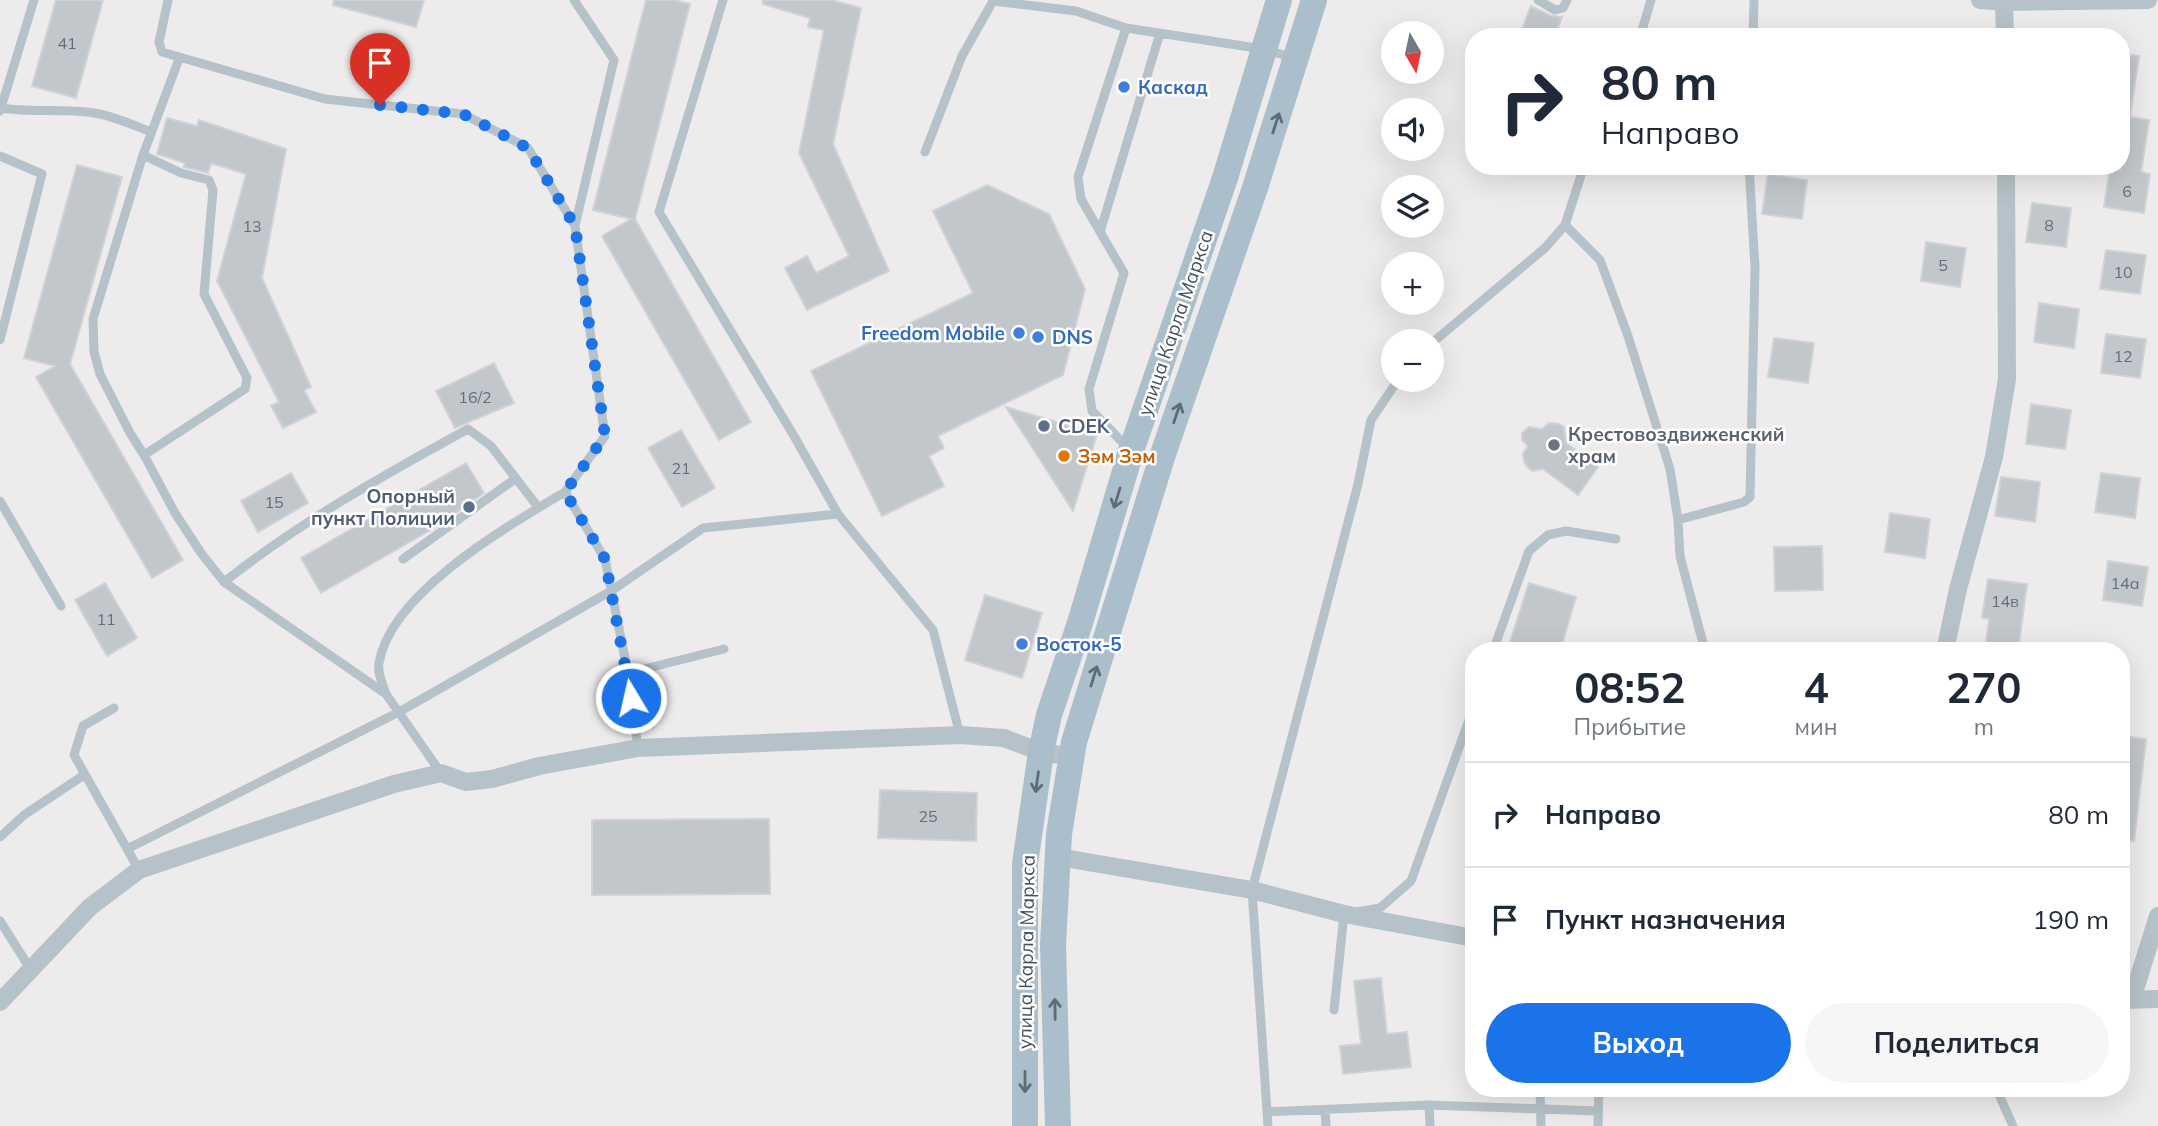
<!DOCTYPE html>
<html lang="ru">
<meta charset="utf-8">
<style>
:root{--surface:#fff;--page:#f6f6f7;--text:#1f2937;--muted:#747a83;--line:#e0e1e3;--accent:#1a73e8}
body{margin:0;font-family:Mulish,sans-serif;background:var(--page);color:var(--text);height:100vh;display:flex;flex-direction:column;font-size:26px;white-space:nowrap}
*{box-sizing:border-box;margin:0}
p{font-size:23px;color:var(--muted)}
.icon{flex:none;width:38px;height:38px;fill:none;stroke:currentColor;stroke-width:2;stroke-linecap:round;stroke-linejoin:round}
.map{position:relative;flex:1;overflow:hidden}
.sheet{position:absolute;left:1465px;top:642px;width:665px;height:455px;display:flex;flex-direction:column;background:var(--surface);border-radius:28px;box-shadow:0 7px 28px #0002}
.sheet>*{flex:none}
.guide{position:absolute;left:1465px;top:28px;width:665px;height:147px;border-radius:28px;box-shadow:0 7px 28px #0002;background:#fff;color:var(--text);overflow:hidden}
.needle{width:46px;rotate:171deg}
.tools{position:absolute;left:1381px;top:21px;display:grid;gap:14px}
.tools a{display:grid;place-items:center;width:63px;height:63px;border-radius:50%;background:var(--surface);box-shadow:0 7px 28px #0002;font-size:35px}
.pin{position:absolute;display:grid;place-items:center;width:60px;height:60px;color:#fff;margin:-72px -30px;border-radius:50% 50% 50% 0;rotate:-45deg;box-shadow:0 0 7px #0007}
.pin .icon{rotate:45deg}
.me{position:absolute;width:77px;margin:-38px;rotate:351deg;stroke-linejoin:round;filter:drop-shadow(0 0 5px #0008)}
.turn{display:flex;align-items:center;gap:24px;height:147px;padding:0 21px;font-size:32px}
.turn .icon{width:91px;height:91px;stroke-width:2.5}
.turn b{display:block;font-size:49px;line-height:60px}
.eta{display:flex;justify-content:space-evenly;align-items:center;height:119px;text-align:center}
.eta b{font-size:42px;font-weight:700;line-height:49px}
.primary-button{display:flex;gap:14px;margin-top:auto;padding:14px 21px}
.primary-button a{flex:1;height:80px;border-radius:42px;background:var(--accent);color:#fff;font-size:28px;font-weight:700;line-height:80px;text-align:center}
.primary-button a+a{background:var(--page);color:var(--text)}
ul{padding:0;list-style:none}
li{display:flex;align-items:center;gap:21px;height:105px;padding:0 21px;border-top:2px solid var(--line)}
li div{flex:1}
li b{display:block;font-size:26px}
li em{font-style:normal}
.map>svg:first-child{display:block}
.building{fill:#c2c7cc;stroke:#cfd2d7;stroke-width:2}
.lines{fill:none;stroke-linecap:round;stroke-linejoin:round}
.lane{stroke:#b6c2c9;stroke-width:9}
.street{stroke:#b6c2c9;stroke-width:18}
.primary{stroke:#abbecb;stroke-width:26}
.oneway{stroke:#5e6c76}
.route{stroke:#1a73e8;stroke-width:12;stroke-dasharray:0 21.6}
.shop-dot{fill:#3f7fe0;stroke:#fff;stroke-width:2.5}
.service-dot{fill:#5c6f8a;stroke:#fff;stroke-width:2.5}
.worship-dot{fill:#6b7280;stroke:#fff;stroke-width:2.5}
.food-dot{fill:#e8710a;stroke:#fff;stroke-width:2.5}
.labels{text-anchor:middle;stroke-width:5;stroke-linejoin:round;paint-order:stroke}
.number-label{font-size:16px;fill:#646e76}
.shop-label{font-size:19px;font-weight:bold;fill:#366cbe;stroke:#fff;text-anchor:start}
.street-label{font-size:19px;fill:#445159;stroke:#fff}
.service-label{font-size:19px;font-weight:bold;fill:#4e5e75;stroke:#fff;text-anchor:start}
.worship-label{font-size:19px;font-weight:bold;fill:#5b616d;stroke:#fff;text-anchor:start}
.food-label{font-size:19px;font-weight:bold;fill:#c56008;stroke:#fff;text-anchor:start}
</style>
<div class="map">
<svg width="2158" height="1126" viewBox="0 0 2158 1126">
<rect width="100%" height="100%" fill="#eeebec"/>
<path class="building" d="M56,0H103L76,98L32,86Z
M334,0H424L416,27L333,5Z
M646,0H674L690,4L635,219L751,422L719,440L602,236L631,219L593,210Z
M763,0H831L861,8L833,144L889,271L807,310L785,268L807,256L816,273L849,256L799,153L824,30L808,27L810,18L763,4Z
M1531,6L1551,16L1562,17L1554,37H1519Z
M2121,54L2139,56L2130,117L2149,120L2141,172L2150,174L2144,213L2104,207L2110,168L2121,170Z
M167,118L197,126L199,120L286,149L262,278L311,387L304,390L316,412L283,428L271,406L279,402L217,281L246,174L211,163L208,173L184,167L185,163L157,154Z
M77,165L122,177L70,364L183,560L152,578L36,377L55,366L24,358Z
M1768,174L1807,180L1802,219L1762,214Z
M987,185L1049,214L1085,289L1063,375L938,436L944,448L929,456L944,486L882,516L811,371L973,293L933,211Z
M2032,203L2071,208L2066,247L2026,242Z
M1926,242L1966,248L1960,287L1921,281Z
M2106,250L2146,255L2140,294L2100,289Z
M2039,303L2079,309L2074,348L2034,342Z
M2106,334L2146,339L2140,378L2101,373Z
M1774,338L1814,343L1808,383L1768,377Z
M494,363L514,403L455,428L436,391Z
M2031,404L2071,410L2065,449L2026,444Z
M1006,407L1097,434L1073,511Z
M1549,423L1559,424L1564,427L1566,443L1598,467L1578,495L1543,469L1533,471L1527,467L1524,461L1523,454L1528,446L1522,440V433L1529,427L1542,429Z
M681,430L715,488L682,507L648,448Z
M466,463L484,493L436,527L321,593L301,558Z
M291,473L308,503L258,532L241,501Z
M2101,473L2140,478L2135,518L2095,512Z
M2001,477L2040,482L2035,522L1995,516Z
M1890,513L1930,519L1925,558L1885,552Z
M1822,546L1823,590L1775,591L1774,547Z
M2108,561L2148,567L2142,606L2103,600Z
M1988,579L2027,584L2018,651H1985L1989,619L1982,618Z
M105,583L137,638L107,656L75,600Z
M1529,583L1576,597L1560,651H1507Z
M985,595L1042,613L1022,678L965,660Z
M2121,736L2146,739L2134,841L2121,840Z
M880,790L977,793L976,841L878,838Z
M769,819L770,894L592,895V820Z
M1381,978L1387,1034L1407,1032L1411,1067L1343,1074L1340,1046L1361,1044L1354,981Z"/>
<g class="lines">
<path class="lane" d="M168,0L159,42L162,52L325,99L463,114L528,148L575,226
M574,0L614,60L575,226L605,436L565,492L605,559L628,673L638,748
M723,0L659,212L794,436L838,514L933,630L960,735
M1538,0L1555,10L1563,8L1567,0
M1126,28L1078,177L1081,199L1124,273L1089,389L1092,411L1129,449
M1640,37L1651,0
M1753,37L1754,0
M179,59L143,155L93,319L94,352L100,374L130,433L144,455L175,513L201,553L224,582L386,694L441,773
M1,108C32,113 64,108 94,113C114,116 133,125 151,132
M0,111L34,0
M925,152L962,56L993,1L1076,11L1126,28L1263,49L1294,58
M143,155L181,173L209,180L213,190L204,294L247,378L245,389L144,455
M0,156L42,174L0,340
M1565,225L1600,260L1628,336L1670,469L1678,520L1680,556L1705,651
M1100,232L1160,33
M1432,343L1545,248L1565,225L1584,166
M0,501L61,606
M1678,520L1744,502L1750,497L1755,267L1749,166
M403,559L515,479
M224,582C300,522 384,475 468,429L491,446L538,507
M1493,651L1529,551L1548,535L1566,531L1616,539
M628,673L724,649
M386,694C383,685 377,672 379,663C390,593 508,526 565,492
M114,708L83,726L74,755L139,870
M0,837L24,815L84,775
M127,849L399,712L611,591L703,528L838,514
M0,921L31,970
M1334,1010L1344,914L1380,908L1411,881L1474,706
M1540,1088L1541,1126
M1996,1088L2013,1126
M1429,1105L1598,1111
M1325,1110L1326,1126
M1267,1112L1429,1105L1430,1126
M1268,1126L1252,890L1358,484L1371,420L1398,380
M1598,1126L1599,1088"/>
<path class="street" d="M1980,0L2004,2L2148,0
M2004,2L2005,37
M1945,651L1958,589L1994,457L2007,379L2006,166
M1058,857L1252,890L1344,914L1474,938
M2132,999L2158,916
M2123,1000L2158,999
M0,1002L90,907L139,870L394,784L441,773L466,782L492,779L539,766L638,748L960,735L1004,738L1041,752L1072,757"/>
<path class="primary" d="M1025,1126V864L1041,752L1049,715L1080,623L1131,451L1225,178L1279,0
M1058,1126L1053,945L1059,834L1074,742L1163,454L1255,188L1314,0"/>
</g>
<defs><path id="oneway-shaft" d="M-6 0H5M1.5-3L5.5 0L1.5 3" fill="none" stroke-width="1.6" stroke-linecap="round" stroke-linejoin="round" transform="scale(1.75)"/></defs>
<g class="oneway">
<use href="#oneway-shaft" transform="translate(1276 123) rotate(-72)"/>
<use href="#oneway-shaft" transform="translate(1177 413) rotate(-71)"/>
<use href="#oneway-shaft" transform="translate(1117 498) rotate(107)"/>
<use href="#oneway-shaft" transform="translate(1094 676) rotate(-73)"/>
<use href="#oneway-shaft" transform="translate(1037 782) rotate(98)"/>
<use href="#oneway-shaft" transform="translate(1055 1009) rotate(-91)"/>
<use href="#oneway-shaft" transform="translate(1025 1082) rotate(90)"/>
</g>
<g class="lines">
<path class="route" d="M380,105L463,114L528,148L575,226L605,436L565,492L605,559L631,698"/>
</g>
<g class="shop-dot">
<circle cx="1124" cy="87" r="7"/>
<circle cx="1019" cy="333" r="7"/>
<circle cx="1038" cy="337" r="7"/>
<circle cx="1022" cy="644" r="7"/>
</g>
<g class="service-dot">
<circle cx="1044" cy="426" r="7"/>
<circle cx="469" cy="507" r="7"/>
</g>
<circle class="worship-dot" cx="1554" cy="445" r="7"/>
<circle class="food-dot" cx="1064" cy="456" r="7"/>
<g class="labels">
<g class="number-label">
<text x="67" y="49">41</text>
<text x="2127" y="197">6</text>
<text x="2049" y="231">8</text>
<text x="252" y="232">13</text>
<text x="1943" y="271">5</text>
<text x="2123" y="278">10</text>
<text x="2123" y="362">12</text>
<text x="475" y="403">16/2</text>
<text x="681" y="474">21</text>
<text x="274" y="508">15</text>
<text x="2125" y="589">14а</text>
<text x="2005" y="607">14в</text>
<text x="106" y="625">11</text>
<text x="928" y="822">25</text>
</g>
<g class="shop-label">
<text x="1138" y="94">Каскад</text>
<text x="1005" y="340" text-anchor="end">Freedom Mobile</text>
<text x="1052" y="344">DNS</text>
<text x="1036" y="651">Восток-5</text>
</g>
<g class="street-label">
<text transform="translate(1175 323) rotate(-71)" y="7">улица Карла Маркса</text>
<text transform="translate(1026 952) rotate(-89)" y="7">улица Карла Маркса</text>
</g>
<g class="service-label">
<text x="1058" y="433">CDEK</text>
<text x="455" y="503" text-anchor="end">Опорный<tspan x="455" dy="22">пункт Полиции</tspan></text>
</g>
<g class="worship-label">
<text x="1568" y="441">Крестовоздвиженский<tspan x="1568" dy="22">храм</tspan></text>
</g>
<g class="food-label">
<text x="1078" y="463">Зәм Зәм</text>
</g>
</g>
</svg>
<div class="tools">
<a><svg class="needle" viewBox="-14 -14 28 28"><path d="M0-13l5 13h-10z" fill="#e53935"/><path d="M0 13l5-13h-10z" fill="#747a83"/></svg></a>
<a><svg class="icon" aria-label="sound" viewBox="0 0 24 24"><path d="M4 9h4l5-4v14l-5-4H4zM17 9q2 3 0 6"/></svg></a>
<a><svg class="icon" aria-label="layers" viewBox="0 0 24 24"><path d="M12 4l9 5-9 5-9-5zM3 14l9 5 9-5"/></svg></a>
<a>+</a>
<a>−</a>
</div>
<div class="pin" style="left:380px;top:105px;background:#d93025"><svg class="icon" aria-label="arrive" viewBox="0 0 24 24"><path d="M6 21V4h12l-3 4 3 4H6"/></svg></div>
<svg class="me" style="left:631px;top:698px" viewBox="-20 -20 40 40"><circle r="17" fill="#1a73e8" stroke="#fff" stroke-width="3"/><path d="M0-11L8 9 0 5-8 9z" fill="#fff"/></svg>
<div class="guide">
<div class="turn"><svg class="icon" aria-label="right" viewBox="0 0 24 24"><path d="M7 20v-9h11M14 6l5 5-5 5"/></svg><div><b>80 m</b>Направо</div></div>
</div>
<section class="sheet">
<div class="eta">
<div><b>08:52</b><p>Прибытие</p></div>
<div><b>4</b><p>мин</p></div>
<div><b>270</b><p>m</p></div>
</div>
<ul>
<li><svg class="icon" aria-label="right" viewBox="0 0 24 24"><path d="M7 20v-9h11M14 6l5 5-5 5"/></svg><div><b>Направо</b></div><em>80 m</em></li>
<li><svg class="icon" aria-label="arrive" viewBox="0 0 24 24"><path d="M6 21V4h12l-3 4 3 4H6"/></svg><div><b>Пункт назначения</b></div><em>190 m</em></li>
</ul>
<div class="primary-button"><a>Выход</a><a>Поделиться</a></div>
</section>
</div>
